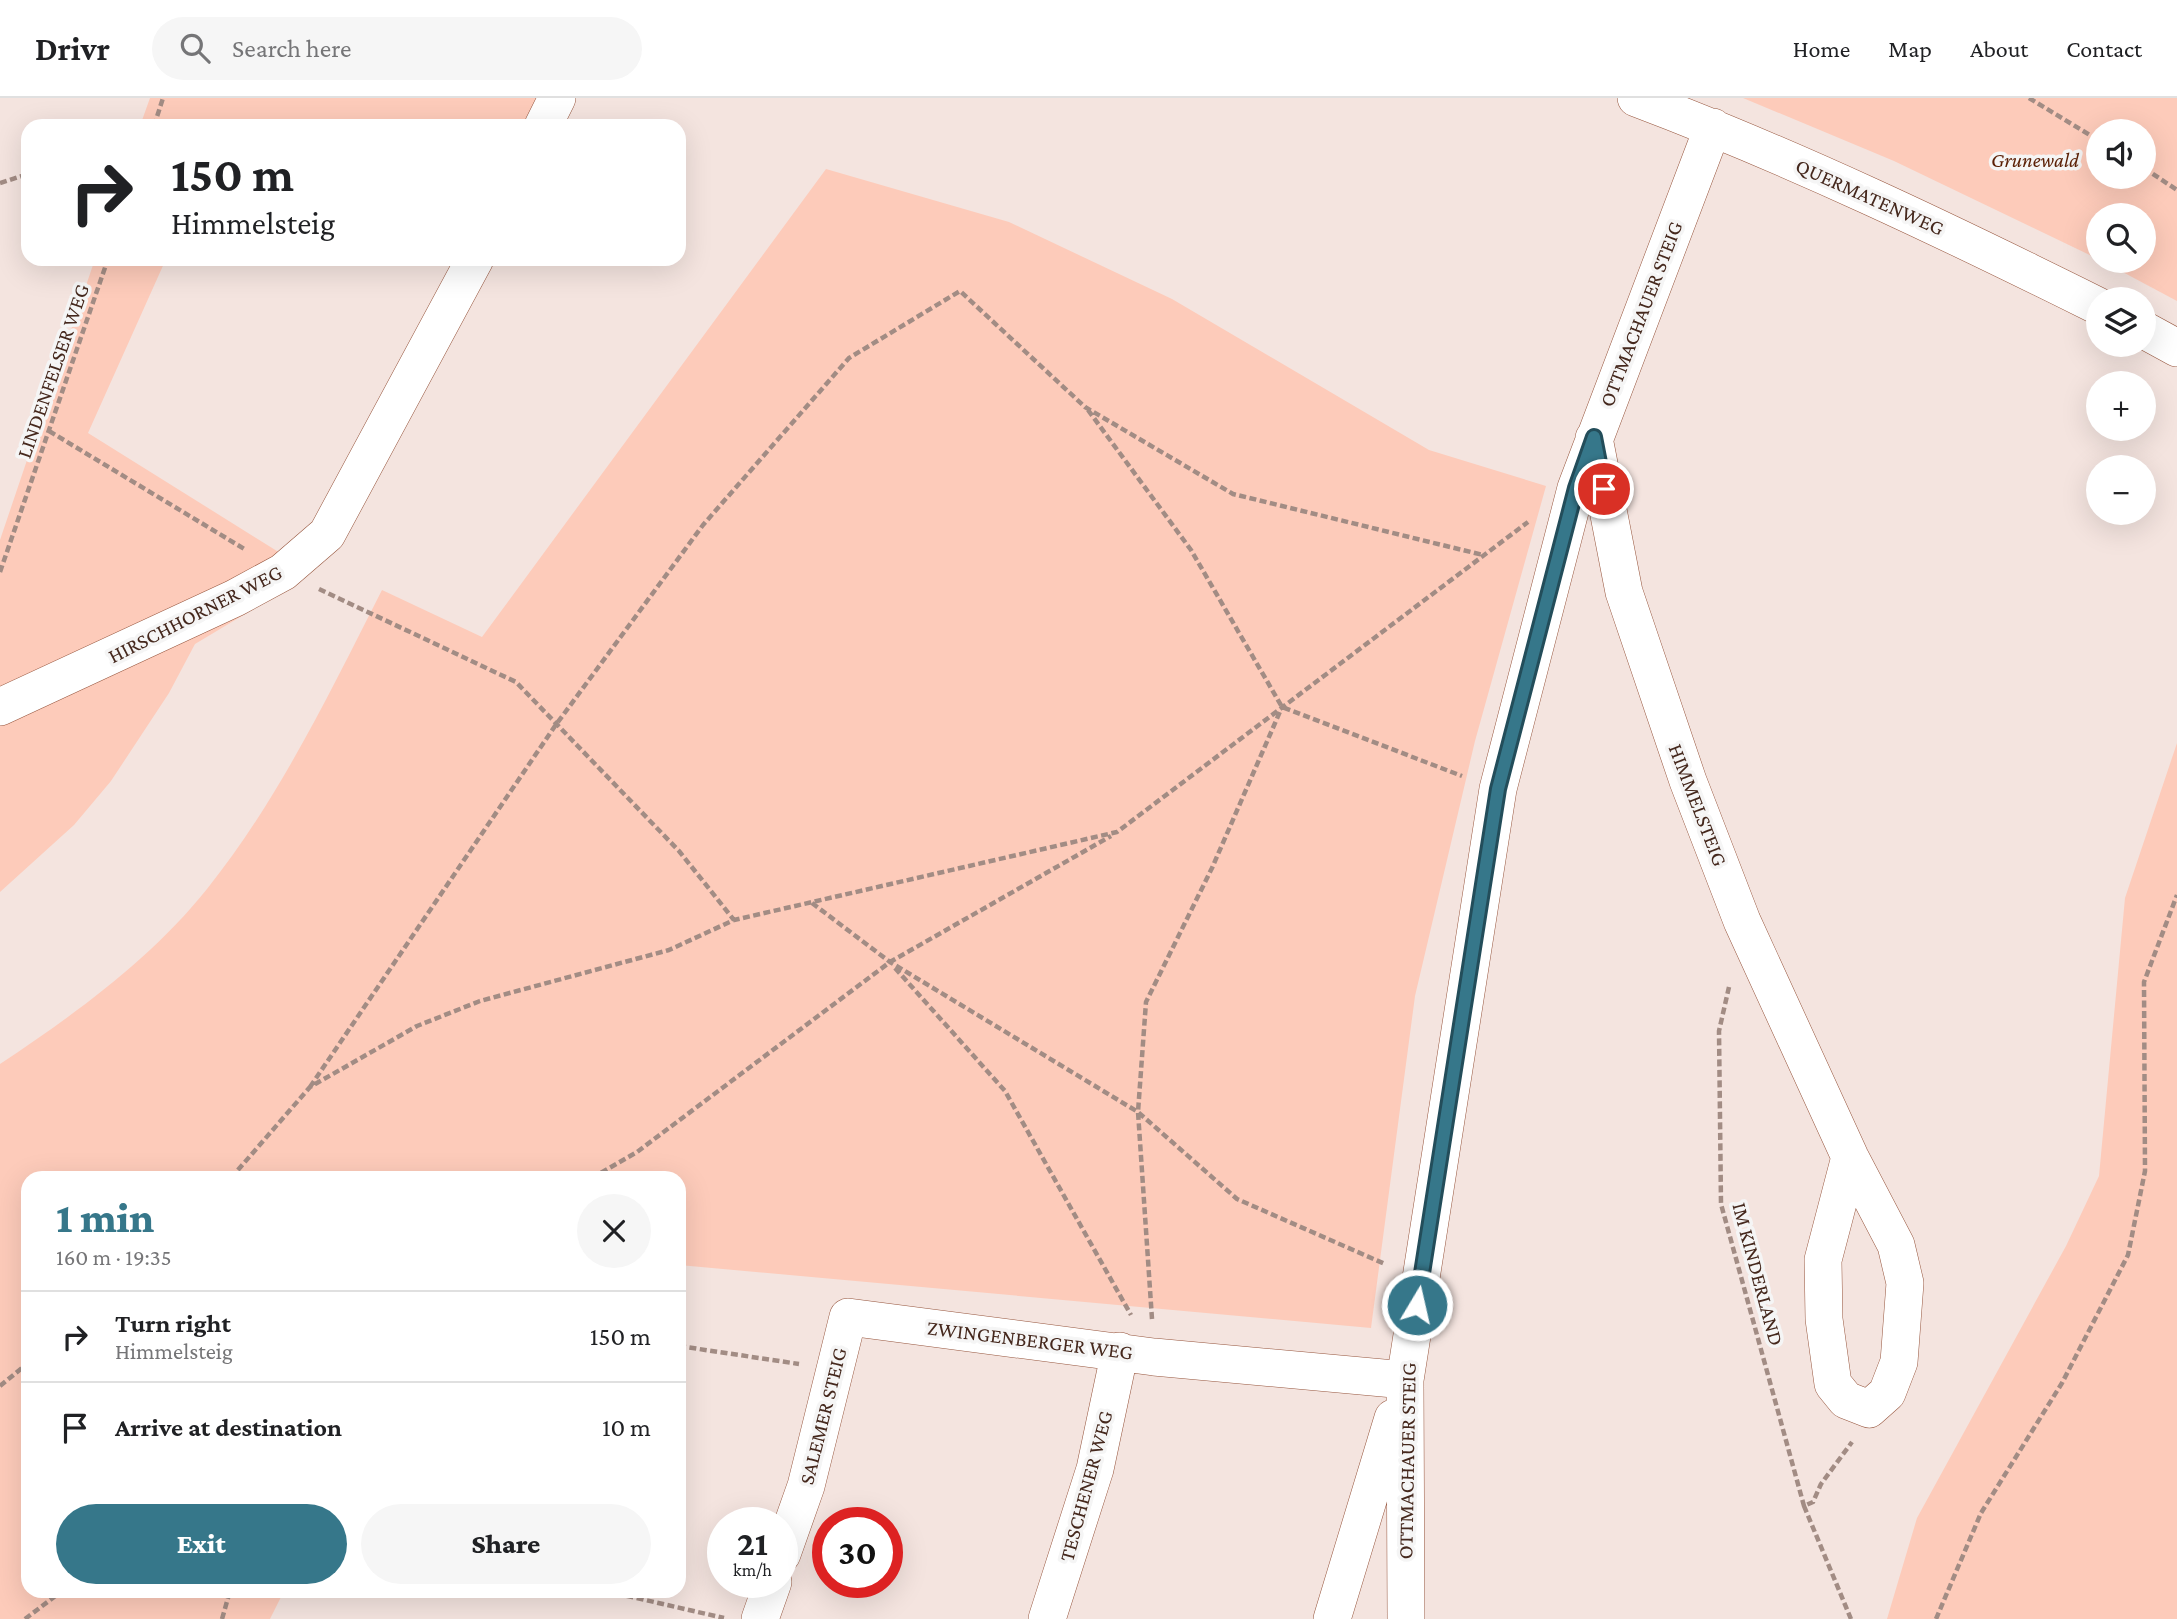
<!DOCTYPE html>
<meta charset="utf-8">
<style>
:root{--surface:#fff;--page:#f6f6f6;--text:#202124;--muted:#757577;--line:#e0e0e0;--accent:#36778a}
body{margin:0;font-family:"Crimson Pro",serif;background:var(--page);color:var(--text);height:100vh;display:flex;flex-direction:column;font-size:26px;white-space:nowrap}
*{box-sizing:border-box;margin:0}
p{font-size:23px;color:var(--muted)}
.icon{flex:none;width:38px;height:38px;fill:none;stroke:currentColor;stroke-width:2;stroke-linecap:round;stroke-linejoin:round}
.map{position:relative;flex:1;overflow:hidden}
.sheet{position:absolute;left:21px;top:1073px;width:665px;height:427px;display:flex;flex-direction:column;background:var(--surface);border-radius:21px;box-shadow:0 7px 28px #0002}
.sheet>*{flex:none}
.banner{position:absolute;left:21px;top:21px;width:665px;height:147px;border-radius:21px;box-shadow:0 7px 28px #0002;background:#fff;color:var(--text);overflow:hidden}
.controls{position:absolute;left:2086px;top:21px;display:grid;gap:14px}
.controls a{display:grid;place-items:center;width:70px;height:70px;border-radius:50%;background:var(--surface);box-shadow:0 7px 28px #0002;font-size:35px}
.speed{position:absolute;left:707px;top:1409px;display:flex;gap:14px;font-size:35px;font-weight:700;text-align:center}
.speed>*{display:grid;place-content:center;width:91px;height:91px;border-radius:50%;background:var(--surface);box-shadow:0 7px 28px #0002;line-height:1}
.speed small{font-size:18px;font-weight:400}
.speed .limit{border:10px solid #d22;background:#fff;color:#111}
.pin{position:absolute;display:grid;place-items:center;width:60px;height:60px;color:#fff;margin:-30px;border:4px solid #fff;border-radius:50%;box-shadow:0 2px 7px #0007}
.me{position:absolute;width:77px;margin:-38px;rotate:9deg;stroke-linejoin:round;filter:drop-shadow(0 0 5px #0008)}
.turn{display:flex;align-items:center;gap:24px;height:147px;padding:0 35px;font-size:32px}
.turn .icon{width:91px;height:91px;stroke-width:2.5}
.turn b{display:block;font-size:49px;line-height:60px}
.round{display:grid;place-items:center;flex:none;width:74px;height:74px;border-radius:37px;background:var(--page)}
.overview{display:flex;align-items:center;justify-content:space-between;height:119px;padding:0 35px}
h1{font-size:42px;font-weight:800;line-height:52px;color:var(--accent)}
.primary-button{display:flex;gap:14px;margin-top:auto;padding:14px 35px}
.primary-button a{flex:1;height:80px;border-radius:42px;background:var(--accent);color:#fff;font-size:28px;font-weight:800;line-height:80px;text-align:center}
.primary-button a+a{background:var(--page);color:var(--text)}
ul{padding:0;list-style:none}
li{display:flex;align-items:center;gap:21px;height:91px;padding:0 35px;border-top:2px solid var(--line)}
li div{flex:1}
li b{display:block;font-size:26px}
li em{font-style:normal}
header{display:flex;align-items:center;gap:42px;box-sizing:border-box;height:98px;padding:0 35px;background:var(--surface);border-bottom:2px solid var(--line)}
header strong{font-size:33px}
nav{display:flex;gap:38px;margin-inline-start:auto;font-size:24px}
.search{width:490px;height:63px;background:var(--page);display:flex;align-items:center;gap:18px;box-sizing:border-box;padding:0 24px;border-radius:38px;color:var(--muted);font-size:26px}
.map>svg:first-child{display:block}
.green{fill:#fdcbba;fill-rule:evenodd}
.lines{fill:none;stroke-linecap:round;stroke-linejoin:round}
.minor-casing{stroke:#97563e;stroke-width:38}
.path{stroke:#a28c84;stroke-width:4.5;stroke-dasharray:7 3.5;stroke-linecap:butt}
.minor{stroke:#fff;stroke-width:37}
.route-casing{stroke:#234d5a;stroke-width:18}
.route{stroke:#36778a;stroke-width:12}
.labels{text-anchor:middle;stroke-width:7;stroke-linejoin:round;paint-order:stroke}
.park-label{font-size:21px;font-style:italic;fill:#5b1f05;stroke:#f5f5f5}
.street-label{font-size:21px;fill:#45281d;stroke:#f5f5f5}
</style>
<header>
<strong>Drivr</strong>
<div class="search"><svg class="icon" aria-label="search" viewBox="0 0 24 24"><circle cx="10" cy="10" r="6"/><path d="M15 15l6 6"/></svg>Search here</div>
<nav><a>Home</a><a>Map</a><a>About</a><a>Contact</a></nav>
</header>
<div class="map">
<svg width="2177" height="1521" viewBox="0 0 2177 1521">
<rect width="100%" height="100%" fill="#f4e4df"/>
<path class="green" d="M150,0H541L526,28H140Z
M1743,0H2177V203L2102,163H2144V117H2098V161L1894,63ZM2144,33V79H2098V33Z
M826,71L1009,124L1172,201L1429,352L1546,388L1475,643L1415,898L1371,1230L679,1167V1080H28V1493H284L270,1521H0V966C74,917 151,861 207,791C279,701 330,594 382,492L482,539Z
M95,161H166L88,335L285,458L267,503L195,546L169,595L111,683L74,727L0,794V442Z
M2177,645V1521H1887L1917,1420L2066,1148L2099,1078L2125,800Z"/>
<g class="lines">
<defs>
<path id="minor" d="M1636,0C1795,60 1947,133 2098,208
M543,28L557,0
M2144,232L2177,250
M1594,340L1624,494L1688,683L1742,823L1850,1059L1896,1147L1905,1185L1899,1264L1887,1295L1869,1311L1846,1302L1833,1286L1824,1221L1823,1162L1850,1059
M0,609L235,500L283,474L327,436L475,161
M782,1456L806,1388L848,1219L1154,1259L1405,1282
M760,1521L773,1484
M1047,1521L1095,1371L1120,1253
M1332,1521L1393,1320
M1406,1521L1405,1282L1498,691L1576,390L1713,29"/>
</defs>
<use href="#minor" class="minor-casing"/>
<path class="path" d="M2029,0L2098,42
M154,28L163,0
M2144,70L2177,92
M0,85L28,76
M1088,312L1191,452L1282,609L1462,678
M49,333L246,452
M0,474L108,161
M319,491L516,584L679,753L734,822
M812,805L890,864L1138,1014L1237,1101L1385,1166
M895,870L1005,993L1131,1217
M1729,889L1719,933L1721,1106L1804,1408
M310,989L555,628L703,427L849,260L960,193L1085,309L1233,396L1483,457
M231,1080L310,989L417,928L480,903L669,852L734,822L1117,734L1528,424
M592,1080L637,1054L890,864L1111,738
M1152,1221L1138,1014L1146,904L1212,770L1282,609
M679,1248L799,1266
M0,1288L28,1265
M606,1493L724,1520
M25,1521L62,1493
M222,1521L230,1493
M1851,1521L1804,1408L1813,1404L1821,1386L1852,1344
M1936,1521L1981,1415L2062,1285L2128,1157L2145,1073L2144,884L2177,797"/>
<use href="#minor" class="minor"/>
</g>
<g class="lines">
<defs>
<path id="route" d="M1417,1207L1498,691L1576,390L1594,339L1604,391"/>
</defs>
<use href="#route" class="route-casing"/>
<use href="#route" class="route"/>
</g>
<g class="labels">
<g class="park-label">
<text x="2035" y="69">Grunewald</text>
</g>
<g class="street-label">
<text transform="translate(1870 99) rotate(24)" y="7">QUERMATENWEG</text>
<text transform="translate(1641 216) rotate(-69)" y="7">OTTMACHAUER STEIG</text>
<text transform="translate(53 273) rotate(-71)" y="7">LINDENFELSER WEG</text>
<text transform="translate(195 516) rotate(-27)" y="7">HIRSCHHORNER WEG</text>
<text transform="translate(1698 707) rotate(69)" y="7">HIMMELSTEIG</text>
<text transform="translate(1758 1176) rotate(75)" y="7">IM KINDERLAND</text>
<text transform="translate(1030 1242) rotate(7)" y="7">ZWINGENBERGER WEG</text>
<text transform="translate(823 1318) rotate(-76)" y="7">SALEMER STEIG</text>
<text transform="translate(1407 1363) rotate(-89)" y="7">OTTMACHAUER STEIG</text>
<text transform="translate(1086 1388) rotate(-75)" y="7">TESCHENER WEG</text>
</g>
</g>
</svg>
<div class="controls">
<a><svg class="icon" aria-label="sound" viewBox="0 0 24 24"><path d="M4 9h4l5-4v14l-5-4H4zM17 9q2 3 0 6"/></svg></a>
<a><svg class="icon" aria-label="search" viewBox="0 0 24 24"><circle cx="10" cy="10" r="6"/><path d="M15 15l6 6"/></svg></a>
<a><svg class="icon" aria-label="layers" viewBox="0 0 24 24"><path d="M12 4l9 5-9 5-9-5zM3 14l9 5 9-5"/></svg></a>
<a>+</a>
<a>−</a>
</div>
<div class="speed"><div>21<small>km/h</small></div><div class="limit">30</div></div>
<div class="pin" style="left:1604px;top:391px;background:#d93025"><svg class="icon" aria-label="arrive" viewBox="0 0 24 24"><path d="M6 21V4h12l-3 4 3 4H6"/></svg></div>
<svg class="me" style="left:1417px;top:1207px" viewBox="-20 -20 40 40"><circle r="17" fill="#36778a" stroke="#fff" stroke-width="3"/><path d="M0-11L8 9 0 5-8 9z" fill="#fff"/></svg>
<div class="banner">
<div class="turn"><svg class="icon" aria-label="right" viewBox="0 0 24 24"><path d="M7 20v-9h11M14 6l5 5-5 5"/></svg><div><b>150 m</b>Himmelsteig</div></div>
</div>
<section class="sheet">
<div class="overview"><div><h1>1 min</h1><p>160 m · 19:35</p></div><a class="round"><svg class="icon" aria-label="close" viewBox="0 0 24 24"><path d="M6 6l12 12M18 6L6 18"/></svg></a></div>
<ul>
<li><svg class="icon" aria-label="right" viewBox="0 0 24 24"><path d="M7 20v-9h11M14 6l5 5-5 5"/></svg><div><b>Turn right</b><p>Himmelsteig</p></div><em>150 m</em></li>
<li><svg class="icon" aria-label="arrive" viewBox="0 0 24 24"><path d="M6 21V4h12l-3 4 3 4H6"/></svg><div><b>Arrive at destination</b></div><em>10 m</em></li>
</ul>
<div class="primary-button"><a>Exit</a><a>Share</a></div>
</section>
</div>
